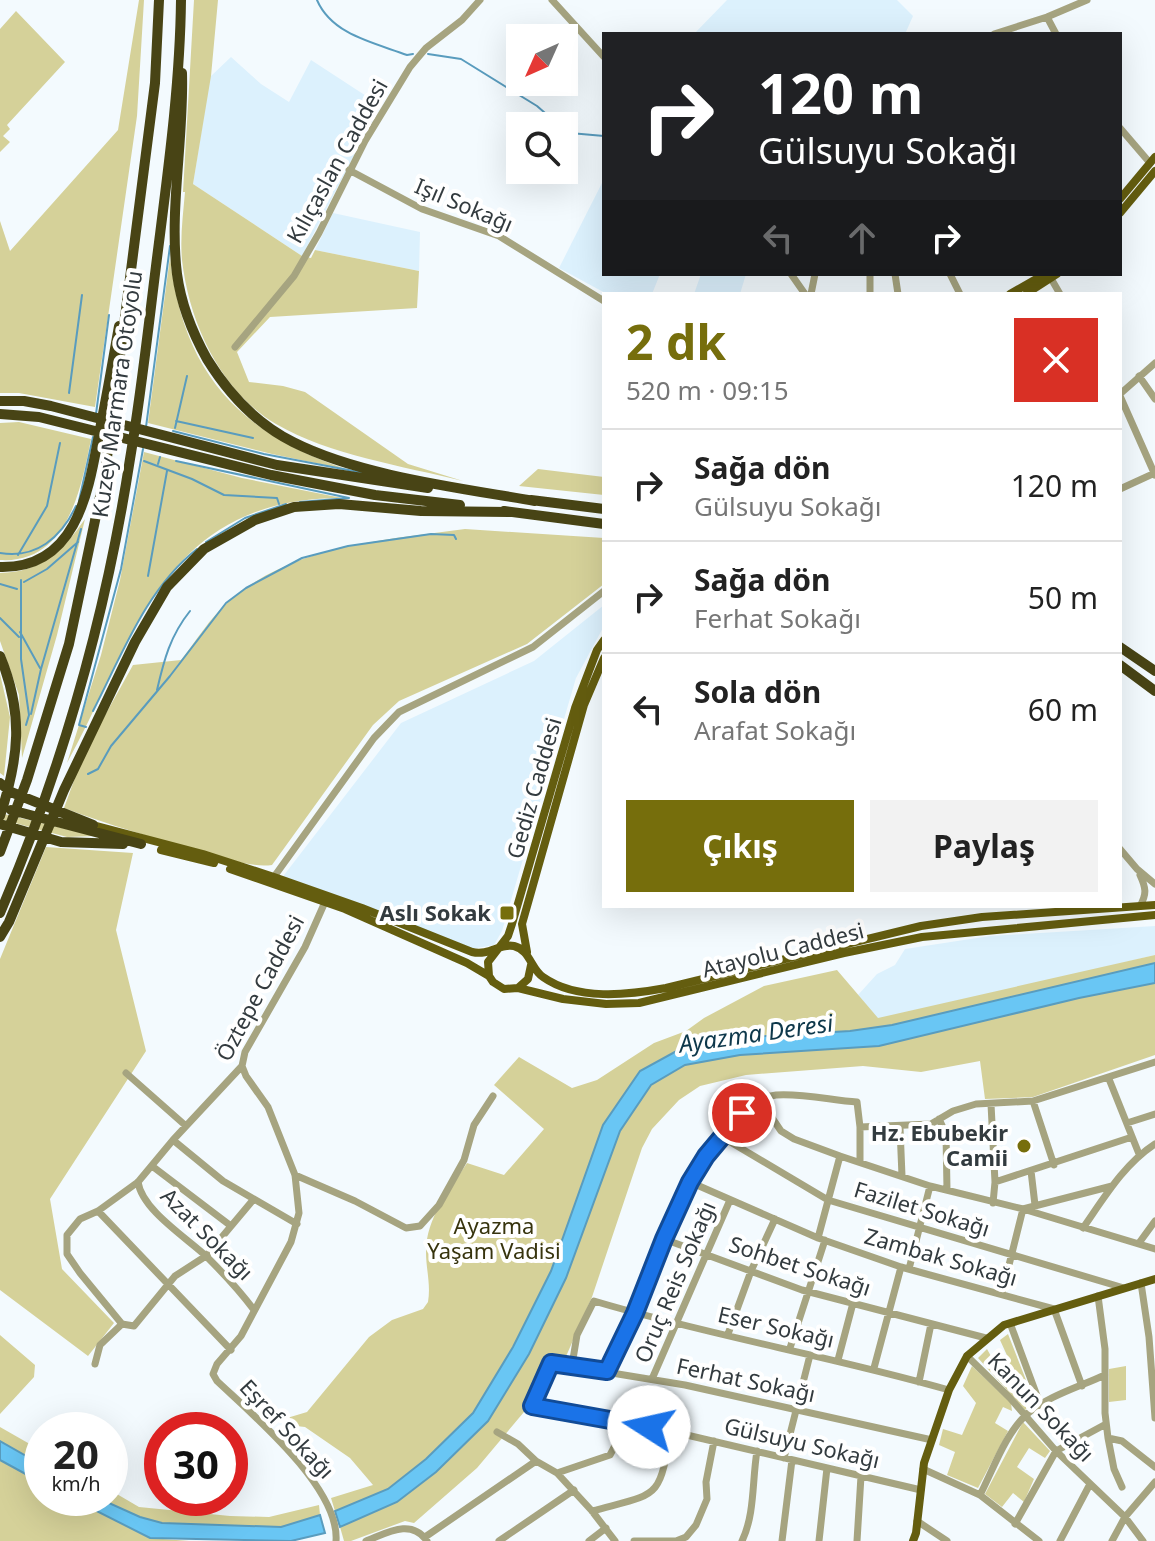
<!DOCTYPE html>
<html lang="tr">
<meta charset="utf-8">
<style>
:root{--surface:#fff;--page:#f2f2f2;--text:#222;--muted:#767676;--line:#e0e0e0;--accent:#766e0c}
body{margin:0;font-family:"Noto Sans",sans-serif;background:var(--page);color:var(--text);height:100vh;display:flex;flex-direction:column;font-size:30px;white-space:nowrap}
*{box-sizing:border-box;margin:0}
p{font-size:26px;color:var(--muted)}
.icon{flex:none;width:44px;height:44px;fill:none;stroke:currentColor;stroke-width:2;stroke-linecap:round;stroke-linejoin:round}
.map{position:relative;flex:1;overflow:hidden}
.panel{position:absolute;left:602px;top:292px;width:520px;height:616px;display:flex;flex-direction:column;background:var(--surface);border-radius:0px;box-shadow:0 8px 32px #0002}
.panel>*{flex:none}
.banner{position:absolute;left:602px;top:32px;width:520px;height:244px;border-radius:0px;box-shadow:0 8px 32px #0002;background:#202124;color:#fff;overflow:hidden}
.needle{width:52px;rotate:225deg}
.tools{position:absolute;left:506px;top:24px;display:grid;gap:16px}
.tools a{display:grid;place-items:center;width:72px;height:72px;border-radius:0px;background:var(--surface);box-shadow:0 8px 32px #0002;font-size:40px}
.speed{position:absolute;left:24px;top:1412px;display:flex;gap:16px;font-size:40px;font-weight:700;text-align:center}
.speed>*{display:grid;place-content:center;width:104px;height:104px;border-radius:50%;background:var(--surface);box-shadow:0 8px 32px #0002;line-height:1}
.speed small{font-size:20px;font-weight:400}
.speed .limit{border:12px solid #d22;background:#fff;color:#111}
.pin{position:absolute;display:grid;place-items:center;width:68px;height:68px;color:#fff;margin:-34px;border:4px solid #fff;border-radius:50%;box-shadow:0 2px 8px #0007}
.me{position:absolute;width:88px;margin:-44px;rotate:280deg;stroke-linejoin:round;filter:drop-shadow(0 0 6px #0008)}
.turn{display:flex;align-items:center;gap:28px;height:168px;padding:0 24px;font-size:36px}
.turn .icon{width:104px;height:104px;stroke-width:2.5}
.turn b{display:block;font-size:56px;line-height:68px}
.lanes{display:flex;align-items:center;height:76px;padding:0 24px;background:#0003;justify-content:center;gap:40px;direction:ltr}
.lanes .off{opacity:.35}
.round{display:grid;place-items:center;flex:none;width:84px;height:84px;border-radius:0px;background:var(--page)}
.headline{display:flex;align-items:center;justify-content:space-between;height:136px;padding:0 24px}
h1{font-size:48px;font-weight:700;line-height:60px;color:var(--accent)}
.cta{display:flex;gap:16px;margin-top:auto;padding:16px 24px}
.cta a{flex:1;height:92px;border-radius:0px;background:var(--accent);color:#fff;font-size:32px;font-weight:700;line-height:92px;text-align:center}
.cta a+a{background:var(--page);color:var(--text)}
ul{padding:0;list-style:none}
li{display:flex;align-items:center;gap:24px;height:112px;padding:0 24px;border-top:2px solid var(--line)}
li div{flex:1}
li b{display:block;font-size:30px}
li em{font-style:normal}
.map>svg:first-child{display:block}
.built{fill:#dcf1fd}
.green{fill:#d5d199}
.water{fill:#69c6f4;stroke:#599cbe;stroke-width:2}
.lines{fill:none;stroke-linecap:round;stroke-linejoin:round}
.stream{stroke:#599cbe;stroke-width:2}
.minor{stroke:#a6a480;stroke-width:7}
.major{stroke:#645d0f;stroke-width:8}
.highway{stroke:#484415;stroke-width:10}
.route-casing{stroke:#114b97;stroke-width:20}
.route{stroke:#1a73e8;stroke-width:14}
.poi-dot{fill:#766e0c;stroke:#fff;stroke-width:3}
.labels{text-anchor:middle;stroke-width:8;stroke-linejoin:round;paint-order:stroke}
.street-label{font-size:22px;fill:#333b3f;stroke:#fff}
.poi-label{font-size:22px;font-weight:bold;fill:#333b3f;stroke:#fff;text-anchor:end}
.park-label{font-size:22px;fill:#37340e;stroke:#fff}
.water-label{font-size:24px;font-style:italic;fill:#0e384b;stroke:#fff}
</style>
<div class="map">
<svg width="1155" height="1541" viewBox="0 0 1155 1541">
<rect width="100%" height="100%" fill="#f3fafe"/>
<path class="built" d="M727,0H897L913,16L905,34H694Z
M231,57L261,84L289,102L311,60L380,105L302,256L193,184L210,77Z
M604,179V274H660L652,294H607L559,268Z
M333,213L420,232L419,271L315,250Z
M701,274H746L740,294H694Z
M604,605V626L576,678L502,931L494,945L471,949L281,879L401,723L534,661Z
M1155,926V955L1101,968L878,1019L858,995L877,974L895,965L905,949L990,936Z"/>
<path class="green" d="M139,0H144L137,116L95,407L19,393H0V221L10,251L118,130Z
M194,0H218L211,76L193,184L302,256L311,258L315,250L419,271L417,308L270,317L237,352L249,382L283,386L305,392L408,464L463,481C403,466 329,455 276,424C220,391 189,322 182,260C180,237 183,215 185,192H183Z
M16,11L65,62L7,125L10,129L3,136L10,142L0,152V29Z
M170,257C183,374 240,434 349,470L272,454L148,423Z
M19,422L91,439C81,490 67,564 0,560V423Z
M144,452L242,478L342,498C161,498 134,643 67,763L101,655L120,580Z
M538,469L604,477V495L519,486Z
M85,519L57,635L22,758L19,695L0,641V573C41,572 63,551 85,519Z
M465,529L604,538V584L527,644L399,701L373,725L272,865C250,868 222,857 200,851C154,838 109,825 64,808L84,753L133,665L181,660C196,641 210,618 228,602C292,545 384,540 465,529Z
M0,674L10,717L4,776L0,773Z
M0,813L95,836L67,837L0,819Z
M46,847L133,853L116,930L146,1051L50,1199L62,1269L114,1323L88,1356L0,1290V959Z
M1155,955V963L892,1025L850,1031L731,1038L682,1048L640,1071L551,1271L513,1347L473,1413L426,1459L388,1489L335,1511L331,1498L373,1485L350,1458L305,1427L287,1425V1418L307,1412L369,1337L392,1320L423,1309L428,1302C431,1285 426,1269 426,1252C426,1218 449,1191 467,1163L504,1175L544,1129L494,1085L519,1057L572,1088L597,1080L654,1043L686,1031L704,1018L764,986L837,970L878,1018Z
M1155,983V1055L1033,1097L985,1099L980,1061L921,1072L863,1066L746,1075L700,1086L679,1100L652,1129L642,1148L592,1297L564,1361L551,1360L529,1406L477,1468L414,1523L405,1521L351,1541H344L340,1527L397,1502L436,1472L488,1421L529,1354L566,1278L620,1131L651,1085L685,1065L740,1055L879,1046L1079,998Z
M1008,1334L1035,1403L1025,1410L978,1358L987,1349L997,1367L1010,1362L1000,1340Z
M0,1335L35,1365L34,1377L0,1414Z
M972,1366L1011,1403L1012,1411L1003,1407L995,1423L1008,1431L978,1488L947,1475L955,1452L939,1445L943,1429L962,1435L976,1403L963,1386Z
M1126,1366V1400L1109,1402V1369Z
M1023,1422L1050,1451L1045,1458L1029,1448L1017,1467L1034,1479L1024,1502L1013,1493L1002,1507L985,1494Z
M0,1427L42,1451V1465L0,1441Z
M0,1460L42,1483V1498H71L150,1538L189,1541H0Z
M110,1490L139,1507L230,1516L269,1517L319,1505L320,1515L281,1527L162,1523L140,1517L98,1498H110Z"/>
<path class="water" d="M1155,963V983L1079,998L879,1046L740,1055L685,1065L651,1085L620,1131L566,1278L529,1354L488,1421L436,1472L397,1502L340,1527L335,1511L388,1489L426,1459L473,1413L513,1347L551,1271L603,1125L640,1071L682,1048L731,1038L850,1031L892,1025Z
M0,1441L42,1465V1483L0,1460Z
M71,1498H98L140,1517L162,1523L281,1527L320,1515L325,1533L291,1541L150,1538Z"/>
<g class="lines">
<path class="stream" d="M317,0C332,35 375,43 407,55L413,54
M428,54L461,59L537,106L560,126
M564,129L570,133L604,136
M69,393L82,295
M96,414L109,315
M176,421L253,438
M146,427L170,246
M175,428L187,376
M173,431L264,454L364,473
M144,461L192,479L224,495L277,498L279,504
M176,461L349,498L300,502
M158,464L160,457
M79,501L93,437
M206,542L245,518L286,504
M0,553C36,559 61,538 76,506
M18,555L47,506L60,443
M148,576L167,471
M21,580V659L29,715L26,725
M24,582L47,569L78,542
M0,584L17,589
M0,618L19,637
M20,632L40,668
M157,690C164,660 170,636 190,611
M93,711C122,655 146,589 197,549
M31,714L41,669L81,529
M86,727L79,725L121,569L143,449
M88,774L98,769L111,746L170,676L226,603L246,588L302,558L348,546L431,534L454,535L456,539"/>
<path class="minor" d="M552,0L604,57
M1047,17L1056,34
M994,34L1047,17L1087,0
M1120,128L1150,163
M349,170L422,209L499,236L604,301
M791,274L805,294
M870,274V294
M895,274L898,294
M950,274L960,294
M1049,275L1060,294
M811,294L815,274
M235,347L294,276L319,233L365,141L410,67L426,48L462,20L480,0
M1139,376L1155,399
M1120,394L1155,363
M1120,396L1155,475
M1120,489L1155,473
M1120,849L1137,869L1155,884
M271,881L374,738L399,712L533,647L604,591
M1140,906C1147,894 1146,888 1140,875
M242,1066L246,1076L268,1107L295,1175L299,1213L291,1242L241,1336L217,1364L213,1374L217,1381C253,1415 340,1488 336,1541
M126,1073L186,1126
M1109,1079L1139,1154
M760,1100L781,1131L794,1139L840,1156L818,1238L690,1182C707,1155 740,1099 776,1095C801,1093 831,1100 857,1102L860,1127L931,1124L953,1111L976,1104L1033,1101L1155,1062
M1033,1101L1054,1165
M991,1104L995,1182L993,1203
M939,1119L946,1134L947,1190
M1127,1123L1155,1114
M900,1128L902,1176
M946,1134H993
M722,1137L828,1200L1124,1288
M173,1140L223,1181L297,1224
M840,1156L930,1186L1023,1209L1155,1249
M860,1162V1127
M152,1166L231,1226
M1031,1171L1035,1205
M295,1175L355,1201L406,1228L420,1226L439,1205L464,1160L474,1125L493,1096
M138,1182C142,1210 187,1238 207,1257C223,1273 240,1291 254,1310
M690,1182L664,1239L802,1290L986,1338
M995,1182L1132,1137
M253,1200L206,1256L175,1276L134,1326L122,1324L80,1273L67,1254V1235L80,1219L98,1211L138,1182L173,1140L242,1066L245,1052L305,947L325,902
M98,1211L231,1350
M1083,1228C1104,1198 1124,1164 1155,1144
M818,1238L901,1267L1054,1309L1082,1386
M1139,1243L1155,1221
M909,1269L930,1186
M1141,1283L1149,1337L1155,1418
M1002,1293L1023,1209L1112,1186
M1098,1296L1105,1349V1413L1108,1438L1122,1441L1155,1467
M1010,1323L1040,1404
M728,1334L751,1271L775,1219
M790,1348L825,1240
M967,1356L1010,1398L1056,1451L1125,1517L1143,1541
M838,1360L853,1303
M95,1364L100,1345L122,1324
M572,1365L577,1335L594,1301C711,1336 831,1356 949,1390
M874,1368L901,1267
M607,1371L635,1313L664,1239
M652,1379L730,1200
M919,1382L931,1324
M497,1432L518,1444L536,1461L557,1473L592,1511L615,1541
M1108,1438L1114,1469L1122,1487
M784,1458L810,1355
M923,1469L980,1495L1039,1541
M557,1473L610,1455L627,1423
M921,1490L674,1432L532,1406L551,1363L685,1385L932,1440
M980,1495C993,1470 1005,1434 1027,1414C1048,1396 1079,1387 1105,1375
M592,1511C658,1493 660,1501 670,1431
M917,1521L947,1541
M1015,1524L1056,1451L1106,1424
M425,1537L536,1461
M366,1541C387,1533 411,1518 427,1541
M499,1541L574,1490
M589,1541L606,1528
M634,1541H676L686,1537L696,1525L707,1499L706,1482L714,1441
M742,1541C755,1514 752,1481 757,1451
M782,1541L792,1460
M819,1541L827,1468
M857,1541L861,1476
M1060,1541L1090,1484
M1112,1541L1125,1517L1155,1482"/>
<path class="major" d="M1120,199L1155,157
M1120,213L1155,171
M1010,294L1045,274
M1026,294L1057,274
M93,825L203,854L274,877L362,908L472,952C490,956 499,943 514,946C530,950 531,969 543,977C577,1001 628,995 666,988L921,926L982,917L1155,905
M161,850L214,863
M230,869L345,909L467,963L489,976L493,982L504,989L518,988L563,999L606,1004L639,1003L844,953L922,937L1155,915
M527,952L522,924L584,705L604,658
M489,976L488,962L508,936L512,924L575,708L597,650L604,640
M518,988L528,979L531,965
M913,1541L916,1533L924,1463L949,1390L967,1356L1004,1325L1155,1279"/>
<path class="highway" d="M182,73C184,138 169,211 177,274C181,304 192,332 207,359C228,393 257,424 293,442C360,476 461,488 535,501
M0,401H24L51,406L277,465L428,488
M0,414L39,417L271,475L375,495L460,505
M531,500L604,509
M504,511L604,524
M0,567C79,569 89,487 100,429C107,394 113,360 119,326
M1120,647L1155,671
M0,656C24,714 19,758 0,816
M1120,665L1155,691
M0,783L11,792L93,825
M11,810L141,844
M0,824L61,842L123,844
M0,852L27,780L69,644L105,473L155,83L159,0
M0,913C62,769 106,614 130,459C141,395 148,330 156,266C167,178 180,88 181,0
M0,937L9,922L64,790L135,642L167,587L204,549L255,520L294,507L339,504L421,511L509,512"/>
</g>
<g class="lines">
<defs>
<path id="route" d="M649,1427L532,1406L551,1363L607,1371L635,1313L664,1239L690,1182L706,1156L742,1113"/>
</defs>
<use href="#route" class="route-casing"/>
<use href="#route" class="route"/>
</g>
<g class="poi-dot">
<rect x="499" y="905" width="16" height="16" rx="4"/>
<circle cx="1024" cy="1146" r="8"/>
</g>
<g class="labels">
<g class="street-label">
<text transform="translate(337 161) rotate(-61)" y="8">Kılıçaslan Caddesi</text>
<text transform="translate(464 205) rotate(23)" y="8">Işıl Sokağı</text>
<text transform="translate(117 394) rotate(-82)" y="8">Kuzey Marmara Otoyolu</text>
<text transform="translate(534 788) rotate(-74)" y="8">Gediz Caddesi</text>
<text transform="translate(783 950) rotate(-14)" y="8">Atayolu Caddesi</text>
<text transform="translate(260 988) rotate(-62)" y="8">Öztepe Caddesi</text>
<text transform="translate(922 1209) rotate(17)" y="8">Fazilet Sokağı</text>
<text transform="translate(207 1234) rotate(45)" y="8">Azat Sokağı</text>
<text transform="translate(941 1257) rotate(16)" y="8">Zambak Sokağı</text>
<text transform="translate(800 1266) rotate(18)" y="8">Sohbet Sokağı</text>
<text transform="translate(675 1282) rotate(-67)" y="8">Oruç Reis Sokağı</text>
<text transform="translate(776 1327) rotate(13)" y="8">Eser Sokağı</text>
<text transform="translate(746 1380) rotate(12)" y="8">Ferhat Sokağı</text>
<text transform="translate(1041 1407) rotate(46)" y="8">Kanun Sokağı</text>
<text transform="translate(287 1429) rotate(47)" y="8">Eşref Sokağı</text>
<text transform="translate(802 1443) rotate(13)" y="8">Gülsuyu Sokağı</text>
</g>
<g class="poi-label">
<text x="491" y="921">Aslı Sokak</text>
<text x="1008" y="1141">Hz. Ebubekir<tspan x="1008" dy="25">Camii</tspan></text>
</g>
<g class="park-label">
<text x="494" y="1234">Ayazma<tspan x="494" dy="25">Yaşam Vadisi</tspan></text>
</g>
<g class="water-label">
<text transform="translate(756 1034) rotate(-8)" y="8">Ayazma Deresi</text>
</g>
</g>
</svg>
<div class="tools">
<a><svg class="needle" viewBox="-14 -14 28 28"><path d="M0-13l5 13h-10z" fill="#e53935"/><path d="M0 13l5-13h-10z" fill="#767676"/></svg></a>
<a><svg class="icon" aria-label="search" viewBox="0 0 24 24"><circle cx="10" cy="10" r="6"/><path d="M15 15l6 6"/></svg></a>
</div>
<div class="speed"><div>20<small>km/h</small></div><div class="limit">30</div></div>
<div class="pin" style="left:742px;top:1113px;background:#d93025"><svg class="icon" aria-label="arrive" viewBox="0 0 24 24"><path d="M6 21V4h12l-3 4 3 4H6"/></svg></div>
<svg class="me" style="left:649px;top:1427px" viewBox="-20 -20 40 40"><circle r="19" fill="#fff"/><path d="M0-13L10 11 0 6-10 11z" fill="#1a73e8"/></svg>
<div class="banner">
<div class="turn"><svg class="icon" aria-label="right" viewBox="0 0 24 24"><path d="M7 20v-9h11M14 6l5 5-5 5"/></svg><div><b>120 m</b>Gülsuyu Sokağı</div></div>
<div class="lanes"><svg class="icon off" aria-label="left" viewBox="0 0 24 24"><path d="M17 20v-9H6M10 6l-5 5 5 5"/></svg><svg class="icon off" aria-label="ahead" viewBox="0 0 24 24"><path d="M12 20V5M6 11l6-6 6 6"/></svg><svg class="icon" aria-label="right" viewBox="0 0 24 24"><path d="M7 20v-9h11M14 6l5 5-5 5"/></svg></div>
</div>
<section class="panel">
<div class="headline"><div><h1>2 dk</h1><p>520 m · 09:15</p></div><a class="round" style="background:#d93025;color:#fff"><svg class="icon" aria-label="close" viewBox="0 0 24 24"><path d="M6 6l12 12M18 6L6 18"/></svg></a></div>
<ul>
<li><svg class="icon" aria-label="right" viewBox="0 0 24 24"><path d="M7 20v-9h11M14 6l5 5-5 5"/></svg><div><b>Sağa dön</b><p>Gülsuyu Sokağı</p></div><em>120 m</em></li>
<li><svg class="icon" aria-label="right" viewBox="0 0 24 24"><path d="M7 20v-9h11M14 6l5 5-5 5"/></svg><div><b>Sağa dön</b><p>Ferhat Sokağı</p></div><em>50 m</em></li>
<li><svg class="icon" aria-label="left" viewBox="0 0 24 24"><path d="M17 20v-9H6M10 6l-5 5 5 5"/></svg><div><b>Sola dön</b><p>Arafat Sokağı</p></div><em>60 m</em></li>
</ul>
<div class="cta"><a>Çıkış</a><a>Paylaş</a></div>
</section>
</div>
